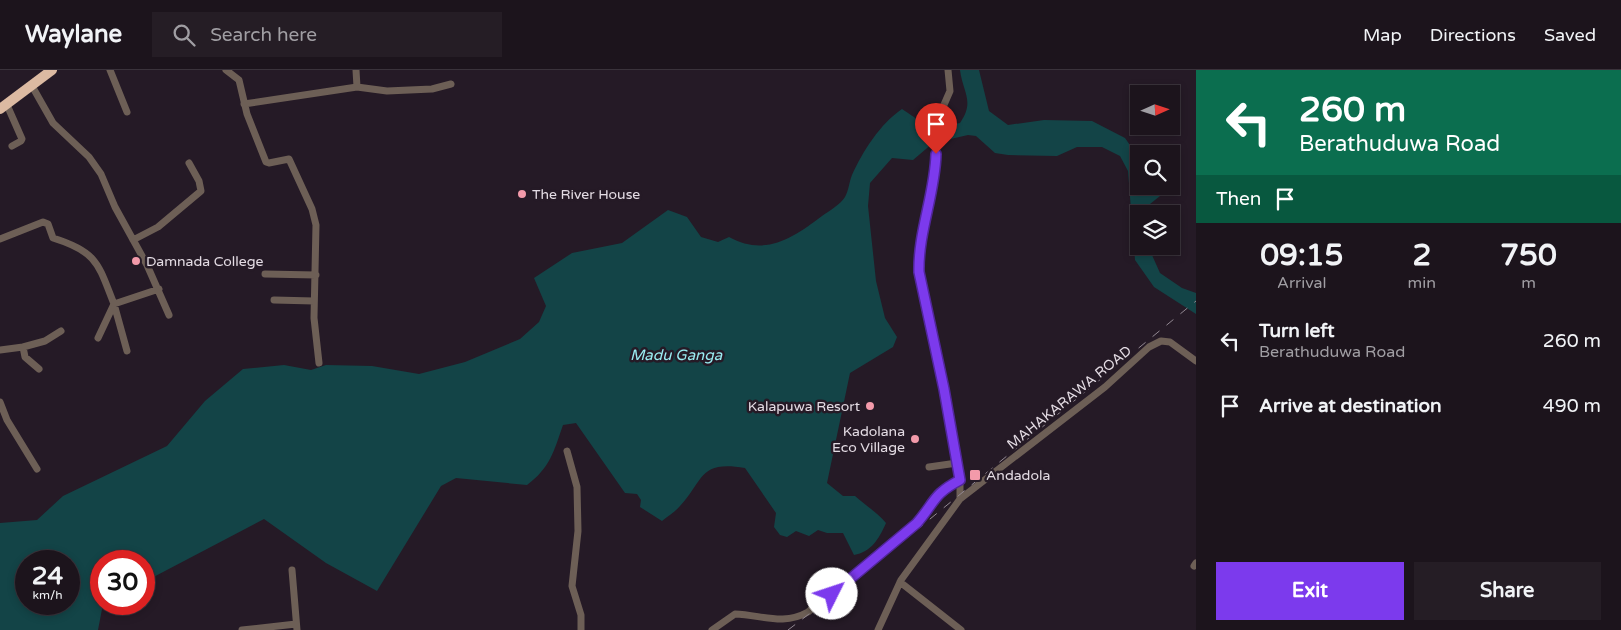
<!DOCTYPE html>
<style>
:root{--surface:#1c141c;--page:#251d25;--text:#f1f3f6;--muted:#a09ea3;--line:#3a333b;--accent:#7c3aed}
body{margin:0;font-family:"Varela Round",sans-serif;background:var(--page);color:var(--text);height:100vh;display:flex;flex-direction:column;font-size:19px;white-space:nowrap}
*{box-sizing:border-box;margin:0}
p{font-size:16px;color:var(--muted)}
.icon{flex:none;width:28px;height:28px;fill:none;stroke:currentColor;stroke-width:2;stroke-linecap:round;stroke-linejoin:round}
.map{position:relative;flex:1;overflow:hidden}
.details{display:flex;flex-direction:column;background:var(--surface);width:425px}
.details>*{flex:none}
.hud{background:#0b6e4f;color:#fff;overflow:hidden}
.needle{width:32px;rotate:87deg}
.buttons{position:absolute;left:1130px;top:15px;display:grid;gap:10px}
.buttons a{display:grid;place-items:center;width:50px;height:50px;border-radius:0px;background:var(--surface);box-shadow:0 2px 8px #0003,0 0 0 1px var(--line);font-size:25px}
.speed{position:absolute;left:15px;top:480px;display:flex;gap:10px;font-size:25px;font-weight:700;text-align:center}
.speed>*{display:grid;place-content:center;width:65px;height:65px;border-radius:50%;background:var(--surface);box-shadow:0 2px 8px #0003,0 0 0 1px var(--line);line-height:1}
.speed small{font-size:12px;font-weight:400}
.speed .limit{border:8px solid #d22;background:#fff;color:#111}
.pin{position:absolute;display:grid;place-items:center;width:42px;height:42px;color:#fff;margin:-51px -21px;border-radius:50% 50% 50% 0;rotate:-45deg;box-shadow:0 0 5px #0007}
.pin .icon{rotate:45deg}
.me{position:absolute;width:55px;margin:-28px;rotate:49deg;stroke-linejoin:round;filter:drop-shadow(0 0 4px #0008)}
.turn{display:flex;align-items:center;gap:18px;height:105px;padding:0 20px;font-size:22px}
.turn .icon{width:65px;height:65px;stroke-width:2.5}
.turn b{display:block;font-size:35px;line-height:42px}
.then{display:flex;align-items:center;height:48px;padding:0 20px;background:#0003;gap:10px;font-size:19px}
.eta{display:flex;justify-content:space-evenly;align-items:center;height:85px;text-align:center}
.eta b{font-size:30px;font-weight:700;line-height:35px}
.action{display:flex;gap:10px;margin-top:auto;padding:10px 20px}
.action a{flex:1;height:58px;border-radius:0px;background:var(--accent);color:#fff;font-size:20px;font-weight:700;line-height:58px;text-align:center}
.action a+a{background:var(--page);color:var(--text)}
ul{padding:0;list-style:none}
li{display:flex;align-items:center;gap:15px;height:65px;padding:0 20px}
li div{flex:1}
li b{display:block;font-size:19px}
li em{font-style:normal}
header{display:flex;align-items:center;gap:30px;box-sizing:border-box;height:70px;padding:0 25px;background:var(--surface);border-bottom:1px solid var(--line)}
header strong{font-size:24px}
nav{display:flex;gap:28px;margin-inline-start:auto;font-size:18px}
.search{width:350px;height:45px;background:var(--page);display:flex;align-items:center;gap:12px;box-sizing:border-box;padding:0 18px;border-radius:0px;color:var(--muted);font-size:19px}
main{display:flex;flex:1;min-height:0}
.map>svg:first-child{display:block}
.water{fill:#134447;fill-rule:evenodd}
.lines{fill:none;stroke-linecap:round;stroke-linejoin:round}
.minor{stroke:#6d5f56;stroke-width:7}
.highway{stroke:#dcbaa2;stroke-width:10}
.rail{stroke:#928892;stroke-width:1;stroke-dasharray:9 9;stroke-linecap:butt}
.route-casing{stroke:#51269a;stroke-width:12}
.route{stroke:#7c3aed;stroke-width:9}
.poi-dot{fill:#f39aaa;stroke:#251a26;stroke-width:2}
.labels{text-anchor:middle;stroke-width:5;stroke-linejoin:round;paint-order:stroke}
.poi-label{font-size:14px;fill:#e4dce4;stroke:#251a26;text-anchor:start}
.street-label{font-size:14px;fill:#e4dce4;stroke:#251a26}
.water-label{font-size:15px;font-style:italic;fill:#99ecf1;stroke:#251a26}
</style>
<header>
<strong>Waylane</strong>
<div class="search"><svg class="icon" aria-label="search" viewBox="0 0 24 24"><circle cx="10" cy="10" r="6"/><path d="M15 15l6 6"/></svg>Search here</div>
<nav><a>Map</a><a>Directions</a><a>Saved</a></nav>
</header>
<main>
<div class="map">
<svg width="1196" height="560" viewBox="0 0 1196 560">
<rect width="100%" height="100%" fill="#251a26"/>
<path class="water" d="M960,0H979L989,41L1008,55L1044,50L1092,51L1125,68L1139,88V116H1155L1160,126L1150,134L1149,144H1139V176H1148L1160,203L1182,218L1196,223V244L1154,217L1135,190L1128,101L1120,86L1102,77H1077L1057,86L1008,85L995,83L976,66L968,65L933,73L913,90L892,88L870,113L868,136L876,211L885,248L897,267L893,277L850,303L827,413L843,426H855C866,436 877,442 886,453C879,469 871,482 854,485L843,463H827L818,460L809,466L796,461L787,467L780,465L774,457L776,443L745,398C699,390 704,410 680,436C675,442 668,446 662,451L640,437L641,430L637,424L625,423L576,353L563,355C554,381 550,398 527,415L456,408L441,416L377,521L326,493L264,449L144,512V491H101L103,534L98,560H0V453L37,450L63,426L167,376L205,331L243,299L284,295L311,300L326,295L372,296L419,304L465,292L520,269L539,252L546,236L534,208L572,183L622,173L668,140L687,147L701,167L718,172L729,167C765,187 793,168 822,146C829,141 841,134 845,127C849,120 849,112 852,105C863,81 880,54 902,39C930,57 924,60 960,53C975,31 963,23 960,0ZM26,491H69V534H26Z"/>
<g class="lines">
<path class="minor" d="M110,0L127,42
M226,0L239,10L247,44L266,92L269,93L289,89L312,139L316,155L314,248L319,293
M356,0L357,17
M32,16L53,53L89,87L101,104L115,137L147,195L169,245
M244,34L357,17L387,21L432,19L451,14
M7,35L22,69L21,71L12,76
M0,169L43,152L48,154L53,168C98,182 98,194 114,234L98,268
M133,170L158,157L201,121L199,111L189,93
M265,204L316,205
M274,230L314,231
M23,277L45,271L61,261
M0,280L23,277L25,287L39,299
M127,281L114,234L159,219
M0,332L7,350L37,399
M567,381L577,417L578,461L572,516L581,545V560
M929,397L957,393
M960,429L1105,317L1149,277L1161,271L1170,272L1196,291
M1194,496L1196,493
M292,500L297,560
M900,512L961,560
M242,560L296,554
M712,560L735,544C762,545 783,556 808,542L917,453C934,432 933,424 960,410
M878,560L901,510L960,429V410L952,358L919,202V188L936,100V53L950,21L948,0"/>
<path class="highway" d="M0,39L52,0"/>
<path class="rail" d="M788,560L880,490L1196,231"/>
</g>
<g class="lines">
<defs>
<path id="route" d="M832,524L917,453C935,432 933,424 960,410L944,319L919,202C918,162 935,124 936,84"/>
</defs>
<use href="#route" class="route-casing"/>
<use href="#route" class="route"/>
</g>
<g class="poi-dot">
<circle cx="522" cy="124" r="5"/>
<circle cx="136" cy="191" r="5"/>
<circle cx="870" cy="336" r="5"/>
<circle cx="915" cy="369" r="5"/>
<rect x="969" y="399" width="12" height="12" rx="2.5"/>
</g>
<g class="labels">
<g class="poi-label">
<text x="532" y="129">The River House</text>
<text x="146" y="196">Damnada College</text>
<text x="860" y="341" text-anchor="end">Kalapuwa Resort</text>
<text x="905" y="366" text-anchor="end">Kadolana<tspan x="905" dy="16">Eco Village</tspan></text>
<text x="986" y="410">Andadola</text>
</g>
<g class="street-label">
<text transform="translate(1069 327) rotate(-39)" y="5">MAHAKARAWA ROAD</text>
</g>
<g class="water-label">
<text x="676" y="290">Madu Ganga</text>
</g>
</g>
</svg>
<div class="buttons">
<a><svg class="needle" viewBox="-14 -14 28 28"><path d="M0-13l5 13h-10z" fill="#e53935"/><path d="M0 13l5-13h-10z" fill="#a09ea3"/></svg></a>
<a><svg class="icon" aria-label="search" viewBox="0 0 24 24"><circle cx="10" cy="10" r="6"/><path d="M15 15l6 6"/></svg></a>
<a><svg class="icon" aria-label="layers" viewBox="0 0 24 24"><path d="M12 4l9 5-9 5-9-5zM3 14l9 5 9-5"/></svg></a>
</div>
<div class="speed"><div>24<small>km/h</small></div><div class="limit">30</div></div>
<div class="pin" style="left:936px;top:84px;background:#d93025"><svg class="icon" aria-label="arrive" viewBox="0 0 24 24"><path d="M6 21V4h12l-3 4 3 4H6"/></svg></div>
<svg class="me" style="left:832px;top:524px" viewBox="-20 -20 40 40"><circle r="19" fill="#fff"/><path d="M0-13L10 11 0 6-10 11z" fill="#7c3aed"/></svg>
</div>
<section class="details">
<div class="hud">
<div class="turn"><svg class="icon" aria-label="left" viewBox="0 0 24 24"><path d="M17 20v-9H6M10 6l-5 5 5 5"/></svg><div><b>260 m</b>Berathuduwa Road</div></div>
<div class="then">Then<svg class="icon" aria-label="arrive" viewBox="0 0 24 24"><path d="M6 21V4h12l-3 4 3 4H6"/></svg></div>
</div>
<div class="eta">
<div><b>09:15</b><p>Arrival</p></div>
<div><b>2</b><p>min</p></div>
<div><b>750</b><p>m</p></div>
</div>
<ul>
<li><svg class="icon" aria-label="left" viewBox="0 0 24 24"><path d="M17 20v-9H6M10 6l-5 5 5 5"/></svg><div><b>Turn left</b><p>Berathuduwa Road</p></div><em>260 m</em></li>
<li><svg class="icon" aria-label="arrive" viewBox="0 0 24 24"><path d="M6 21V4h12l-3 4 3 4H6"/></svg><div><b>Arrive at destination</b></div><em>490 m</em></li>
</ul>
<div class="action"><a>Exit</a><a>Share</a></div>
</section>
</main>
